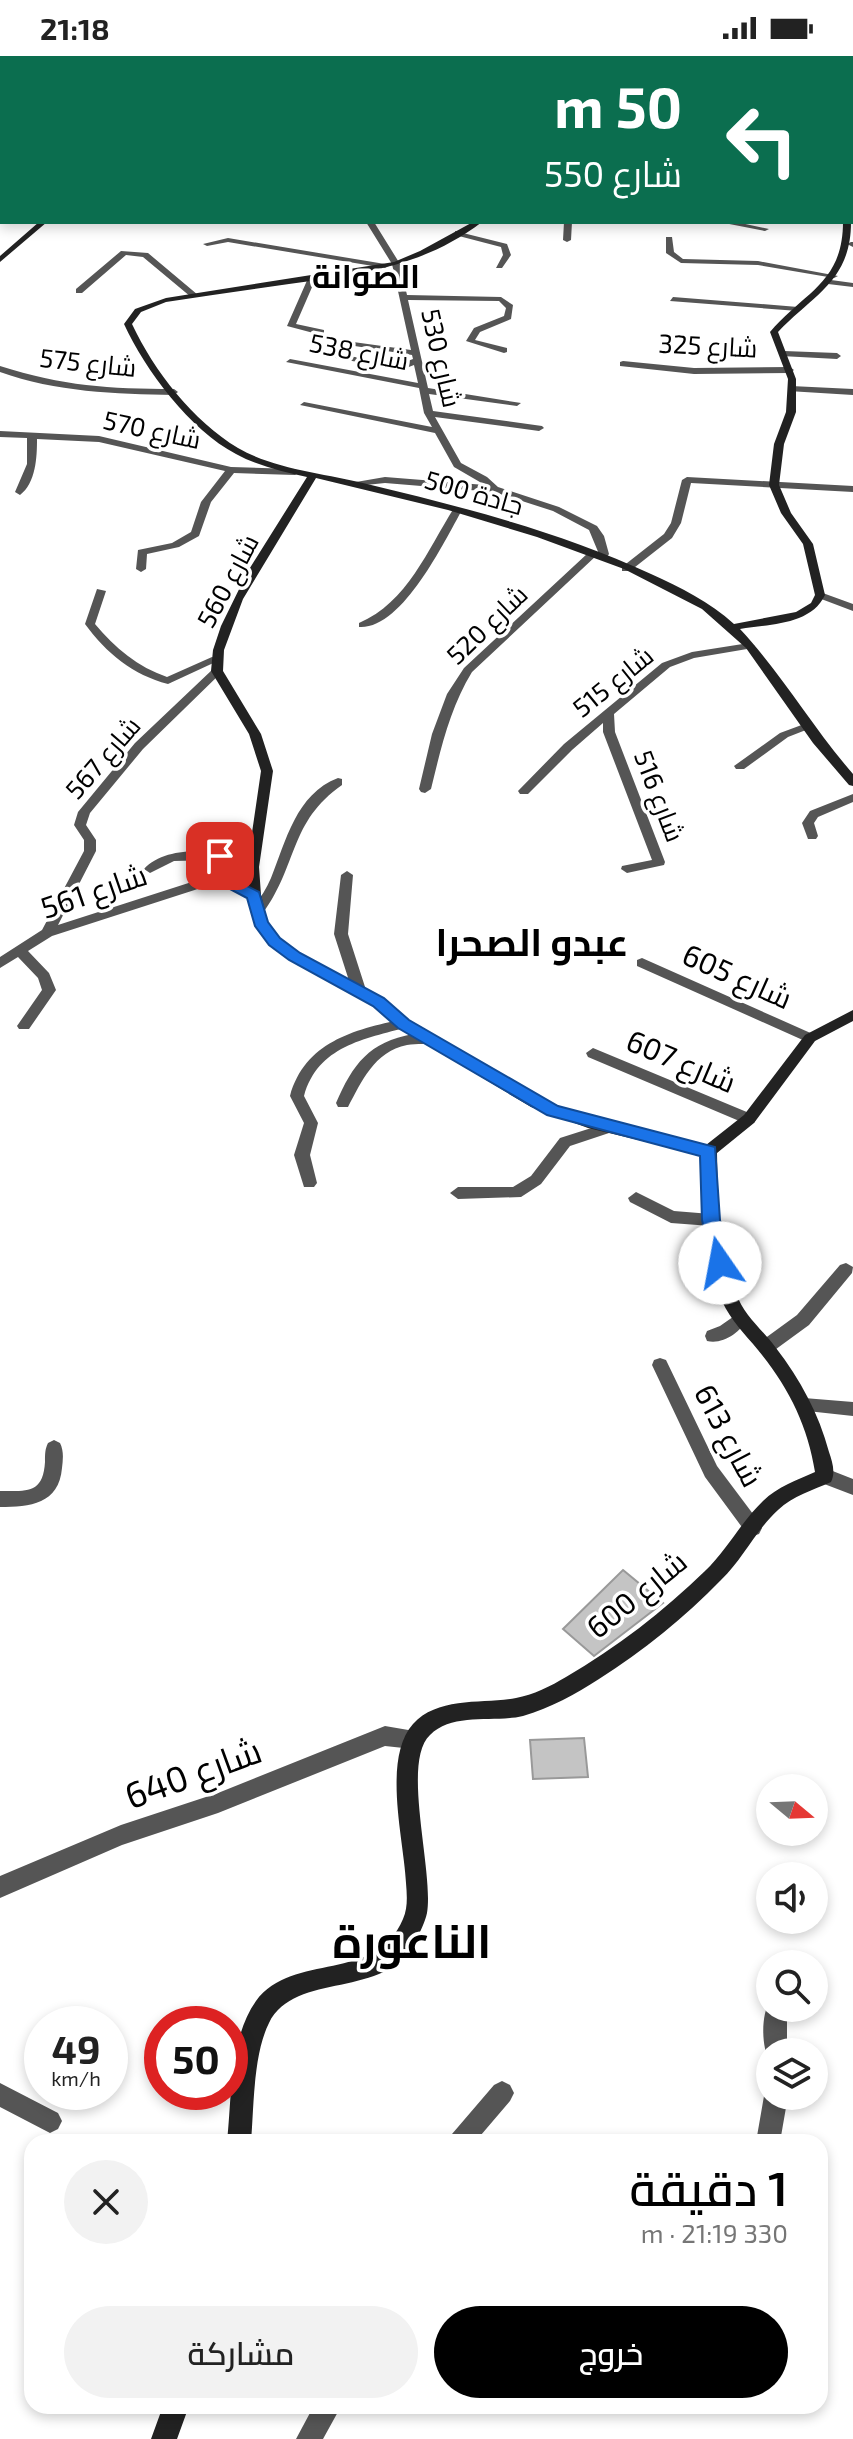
<!DOCTYPE html>
<html lang="ar">
<meta charset="utf-8">
<style>
:root{--surface:#fff;--page:#f2f2f2;--text:#222;--muted:#767676;--accent:#000}
body{margin:0;font-family:"Exo 2",Cairo,sans-serif;background:var(--page);color:var(--text);direction:rtl;height:100vh;display:flex;flex-direction:column;font-size:30px;white-space:nowrap}
*{box-sizing:border-box;margin:0}
p{font-size:26px;color:var(--muted)}
.icon{flex:none;width:44px;height:44px;fill:none;stroke:currentColor;stroke-width:2;stroke-linecap:round;stroke-linejoin:round}
.map{position:relative;flex:1;overflow:hidden;direction:ltr}
.side{position:absolute;left:24px;top:2078px;width:804px;height:280px;display:flex;flex-direction:column;background:var(--surface);border-radius:24px;box-shadow:0 4px 12px #0003;direction:rtl}
.side>*{flex:none}
.top-card{position:absolute;left:0px;top:0px;width:854px;height:168px;box-shadow:0 4px 12px #0003;direction:rtl;background:#0b6e4f;color:#fff;overflow:hidden}
.needle{width:52px;rotate:109deg}
.controls{position:absolute;left:756px;top:1718px;display:grid;gap:16px}
.controls a{display:grid;place-items:center;width:72px;height:72px;border-radius:50%;background:var(--surface);box-shadow:0 4px 12px #0003;font-size:40px}
.speed{position:absolute;left:24px;top:1950px;display:flex;gap:16px;font-size:40px;font-weight:700;text-align:center}
.speed>*{display:grid;place-content:center;width:104px;height:104px;border-radius:50%;background:var(--surface);box-shadow:0 4px 12px #0003;line-height:1}
.speed small{font-size:20px;font-weight:400}
.speed .limit{border:12px solid #d22;background:#fff;color:#111}
.pin{position:absolute;display:grid;place-items:center;width:68px;height:68px;color:#fff;margin:-34px;border-radius:16px;box-shadow:0 4px 12px #0006}
.me{position:absolute;width:88px;margin:-44px;rotate:348deg;stroke-linejoin:round;filter:drop-shadow(0 0 6px #0008)}
.turn{display:flex;align-items:center;gap:28px;height:168px;padding:0 40px;font-size:36px}
.turn .icon{width:104px;height:104px;stroke-width:2.5}
.turn b{display:block;font-size:56px;line-height:68px}
.round{display:grid;place-items:center;flex:none;width:84px;height:84px;border-radius:42px;background:var(--page)}
.summary{display:flex;align-items:center;justify-content:space-between;height:136px;padding:0 40px}
h1{font-size:48px;font-weight:600;line-height:60px;color:var(--accent)}
.action{display:flex;gap:16px;margin-top:auto;padding:16px 40px}
.action a{flex:1;height:92px;border-radius:48px;background:var(--accent);color:#fff;font-size:32px;font-weight:600;line-height:92px;text-align:center}
.action a+a{background:var(--page);color:var(--text)}
.status{display:flex;justify-content:space-between;align-items:center;height:56px;padding:0 40px;background:var(--surface);direction:ltr}
.status svg{height:22px;fill:currentColor}
.map>svg:first-child{display:block}
.building{fill:#c4c4c4;stroke:#999;stroke-width:2}
.lines{fill:none;stroke-linecap:round;stroke-linejoin:round}
.street{fill:#555;fill-rule:evenodd}
.secondary{fill:#222;fill-rule:evenodd}
.route{fill:#1a73e8;stroke:#114b97;stroke-width:2}
.labels{text-anchor:middle;stroke-width:7;stroke-linejoin:round;paint-order:stroke}
.far-street-label{font-size:26px;fill:#000;stroke:#fff}
.street-label{font-size:30px;fill:#000;stroke:#fff}
.far-district-label{font-size:32px;font-weight:bold;fill:#000;stroke:#fff}
.near-street-label{font-size:36px;fill:#000;stroke:#fff}
.district-label{font-size:38px;font-weight:bold;fill:#000;stroke:#fff}
.near-district-label{font-size:46px;font-weight:bold;fill:#000;stroke:#fff}
</style>
<div class="status"><b>21:18</b><svg viewBox="0 0 49 12"><path d="M0 12V9h3v3zM5 12V6h3v6zM10 12V3h3v9zM15 12V0h3v12zM26 1h20v11H26zM47 4h2v5h-2z"/></svg></div>
<div class="map">
<svg width="853" height="2383" viewBox="0 0 853 2383">
<rect width="100%" height="100%" fill="#fff"/>
<path class="building" d="M623,1514L663,1547L594,1600L563,1573Z
M584,1682L588,1721L533,1723L530,1684Z"/>
<g class="lines">
<path class="street" d="M321,0H327L328,2H322Z
M824,0H831L833,2H826Z
M852,24H853V29H852Z
M852,87H853V91H852Z
M852,127H853V131H852Z
M366,166H374L400,208L407,239L501,241L513,249L511,263L480,276L475,284L507,292V296L504,297L466,285L474,272L504,260L506,252L499,245L408,244L428,332L521,347L517,350L429,338L433,355L542,370L544,372L539,375L435,361L461,407L487,421L498,431L559,451L597,470L604,480L609,498L605,504L596,502L599,498L589,474L553,455L494,436L385,427L356,430V426L385,421L485,429L454,411L435,377L300,349L304,346L432,371L424,357L419,332L286,306L290,303L418,327L414,309L401,314L325,300L329,297L400,308L413,303L412,299L342,288L346,285L411,294L392,208Z
M564,166H572L571,184L567,186L563,184Z
M719,166H736L769,173L765,175Z
M455,175L507,188L511,199L502,212H496L503,199L501,191L455,179Z
M666,181H672L674,196L683,203L758,205L838,220L834,222L758,209L681,207L666,197Z
M228,182L385,208L389,210L385,212L228,186L207,190L203,188Z
M851,186H853V191L847,188Z
M121,195L148,197L198,239L191,241L143,201L126,199L82,237H76V233Z
M309,220L316,222L296,268L324,274V278L321,279L287,270Z
M831,224L853,227V231L828,228Z
M673,241L798,251L802,253L798,255L670,245Z
M784,295L837,297L841,300L837,303L781,300V296Z
M623,305L694,312L790,311L794,314L790,317L694,318L620,310V306Z
M0,310C63,330 109,333 174,333L178,336L174,339C115,338 56,336 0,316Z
M791,330L853,333V339L788,335V331Z
M0,375L99,380L231,411L295,413L300,416L295,419L234,417L211,446L199,480L179,491L147,498L146,513L141,516L136,513L138,494L172,487L191,476L201,446L225,415L99,386L37,383C37,401 36,427 20,439L15,436L27,408V382L0,381Z
M687,421L853,430V436L691,427L681,467L672,482L630,515H622V511L664,478L671,467L682,424Z
M454,452L462,454C444,486 402,574 359,571V567C407,547 428,493 454,452Z
M588,497L597,499L472,616C450,652 441,692 431,733L425,737L421,736L419,733L432,678L447,638L464,612Z
M97,533L106,535L95,568C115,592 138,611 167,621L212,601L222,603L168,628C133,619 106,597 85,568Z
M820,536L853,548V555L816,541L815,539Z
M749,587L755,590L753,592L694,602L670,611L614,658L615,676L665,806L664,809L627,817L621,813L622,810L652,804L603,676V667L572,694L528,738H520L518,735L564,688L662,607L692,596Z
M213,613L223,615L143,693L90,757L86,769L96,784V795L58,869L201,823L224,824L215,804L174,805L150,817L144,813C162,793 199,793 225,797L238,826L261,839L254,843L230,833L207,830L52,880L28,895L49,917L56,934L29,973H19L17,970L42,934L38,922L18,901L0,912V901L42,874L84,795V784L74,769L78,756L135,687Z
M807,667L811,668V672L788,681L744,713H736L734,710L780,677Z
M338,722L342,723V729C289,766 298,809 263,857H253L251,854C259,844 266,834 271,822C286,785 296,738 338,722Z
M853,738V746L818,761L814,767L818,780L816,783H808L802,767L810,755Z
M347,815L353,819L348,878L366,934L359,939L352,934L334,878L341,819Z
M642,902L815,979L817,982L810,987L805,985L637,910V904Z
M403,963L408,965L410,968L408,971C364,983 318,990 304,1040L318,1067L310,1099L317,1127L314,1131H304L294,1099L304,1067L290,1040C305,986 353,974 403,963Z
M413,978H429L436,983C428,990 417,987 407,989C374,996 362,1025 348,1051H338L336,1047C353,1008 369,986 413,978Z
M593,992L754,1059L756,1063L754,1067H744L588,1001L586,997Z
M607,1067L612,1068L615,1072L612,1076L570,1090L541,1128L521,1141L458,1143L450,1137L458,1131H513L531,1120L560,1082Z
M636,1136L674,1155L711,1158L719,1164L711,1170L671,1167L630,1146L628,1142Z
M846,1207L853,1211L852,1217L809,1269L772,1296L766,1298L760,1296L758,1291L760,1286L797,1259L840,1209Z
M740,1256L746,1258L748,1263C740,1276 723,1289 707,1285L705,1280L707,1275L720,1270Z
M660,1302L666,1304L717,1410L759,1466L762,1472L759,1478L753,1480L747,1478L705,1421L652,1309L654,1304Z
M804,1342L853,1346V1360L798,1354L795,1349L798,1344Z
M54,1384L60,1387C64,1395 63,1403 62,1412C59,1448 30,1451 0,1451V1435C27,1435 43,1438 45,1406C45,1398 45,1393 48,1387Z
M825,1412L853,1423V1439L819,1426L816,1420L819,1414Z
M385,1670L420,1676L423,1683L420,1690L413,1693L385,1690L218,1757L122,1789L0,1842V1820L121,1769L218,1737Z
M770,1945V1952L787,1954V1996H770V2005C761,1992 761,1958 770,1945Z
M502,2025L510,2029L514,2037L510,2045L475,2086H448L452,2078L494,2029Z
M0,2027L58,2057L62,2065L58,2073L50,2077L0,2051Z
M770,2031V2040H788L780,2086H756L764,2040Z
M309,2350H337L339,2354L323,2383H296L311,2355Z"/>
<path class="secondary" d="M852,55H853V59H852Z
M853,132V138H852V132Z
M39,166H47L0,206V200Z
M473,166H482C423,211 360,218 289,228C248,234 207,240 166,246L141,256L132,268C154,315 193,365 238,392C276,414 324,417 367,428C463,451 561,476 651,518C680,531 710,546 734,568L796,556L811,547L815,539L803,488L781,457L769,429L774,388L786,356L788,323L770,276C804,236 843,227 843,166H851C851,225 814,238 778,276L796,323V356L784,388L779,429L791,457L813,488L825,539C811,569 770,568 740,573C782,618 813,672 853,718V730L849,729L813,687L746,592L702,553L624,513L537,481L448,454L316,422L243,543L224,594L223,615L261,678L273,715L259,811L261,839L268,867L275,878L299,898L384,943L408,965L541,1043L591,1062L706,1089L744,1059L805,979L853,954V965L815,985L754,1067L717,1097C718,1144 718,1193 736,1237C744,1260 762,1273 776,1292C800,1323 819,1358 829,1396C832,1405 836,1416 831,1426C813,1434 793,1440 778,1454C756,1474 743,1503 721,1524C685,1561 643,1595 599,1623C576,1638 550,1652 523,1660C494,1667 453,1656 430,1679C401,1706 434,1815 427,1857C425,1866 420,1876 416,1885C386,1945 295,1914 269,1967C253,1999 254,2051 251,2086H227C232,2042 229,1983 256,1945C293,1895 376,1928 403,1863C408,1852 407,1839 406,1827C404,1784 382,1703 413,1668C438,1640 483,1648 516,1642C533,1639 551,1630 566,1621C616,1592 664,1555 705,1515C727,1494 741,1466 763,1445C777,1431 797,1424 815,1416C808,1370 788,1330 758,1294C745,1278 731,1265 722,1245C701,1200 702,1147 701,1099L588,1072L531,1051L398,971L374,949L289,904L265,884L254,867L247,839V811L261,715L249,678L211,615L213,594L221,570L248,515L307,421C283,416 258,410 236,398C190,374 145,314 124,268L135,253L166,242L394,206L420,195Z
M163,2350H189L177,2383H151Z"/>
</g>
<path class="route" d="M214,796H225L239,826L259,836L268,866L280,882L300,897L384,942L409,964L558,1050L715,1091L720,1164L729,1207L726,1212L720,1214L711,1207L702,1164L700,1100L547,1059L398,972L373,950L289,904L269,889L255,870L247,842L228,832L212,800Z"/>
<g class="labels">
<g class="far-street-label">
<text transform="translate(708 290) rotate(3)" y="9">شارع 325</text>
<text transform="translate(359 296) rotate(11)" y="9">شارع 538</text>
<text transform="translate(441 302) rotate(77)" y="9">شارع 530</text>
<text transform="translate(88 307) rotate(6)" y="9">شارع 575</text>
<text transform="translate(152 374) rotate(12)" y="9">شارع 570</text>
<text transform="translate(474 437) rotate(16)" y="9">جادة 500</text>
<text transform="translate(228 525) rotate(-62)" y="9">شارع 560</text>
<text transform="translate(487 569) rotate(-44)" y="9">شارع 520</text>
<text transform="translate(613 626) rotate(-39)" y="9">شارع 515</text>
<text transform="translate(103 702) rotate(-49)" y="9">شارع 567</text>
<text transform="translate(659 740) rotate(69)" y="9">شارع 516</text>
</g>
<g class="street-label">
<text transform="translate(94 836) rotate(-19)" y="10">شارع 561</text>
<text transform="translate(737 921) rotate(24)" y="10">شارع 605</text>
<text transform="translate(681 1006) rotate(23)" y="10">شارع 607</text>
<text transform="translate(728 1380) rotate(62)" y="10">شارع 613</text>
<text transform="translate(637 1539) rotate(-39)" y="10">شارع 600</text>
</g>
<g class="far-district-label">
<text x="366" y="232">الصوانة</text>
</g>
<g class="near-street-label">
<text transform="translate(193 1717) rotate(-20)" y="13">شارع 640</text>
</g>
<g class="district-label">
<text x="532" y="900">عبدو الصحرا</text>
</g>
<g class="near-district-label">
<text x="412" y="1902">الناعورة</text>
</g>
</g>
</svg>
<div class="controls">
<a><svg class="needle" viewBox="-14 -14 28 28"><path d="M0-13l5 13h-10z" fill="#e53935"/><path d="M0 13l5-13h-10z" fill="#767676"/></svg></a>
<a><svg class="icon" aria-label="sound" viewBox="0 0 24 24"><path d="M4 9h4l5-4v14l-5-4H4zM17 9q2 3 0 6"/></svg></a>
<a><svg class="icon" aria-label="search" viewBox="0 0 24 24"><circle cx="10" cy="10" r="6"/><path d="M15 15l6 6"/></svg></a>
<a><svg class="icon" aria-label="layers" viewBox="0 0 24 24"><path d="M12 4l9 5-9 5-9-5zM3 14l9 5 9-5"/></svg></a>
</div>
<div class="speed"><div>49<small>km/h</small></div><div class="limit">50</div></div>
<div class="pin" style="left:220px;top:800px;background:#d93025"><svg class="icon" aria-label="arrive" viewBox="0 0 24 24"><path d="M6 21V4h12l-3 4 3 4H6"/></svg></div>
<svg class="me" style="left:720px;top:1207px" viewBox="-20 -20 40 40"><circle r="19" fill="#fff"/><path d="M0-13L10 11 0 6-10 11z" fill="#1a73e8"/></svg>
<div class="top-card">
<div class="turn"><svg class="icon" aria-label="left" viewBox="0 0 24 24"><path d="M17 20v-9H6M10 6l-5 5 5 5"/></svg><div><b>50 m</b>شارع 550</div></div>
</div>
<section class="side">
<div class="summary"><div><h1>1 دقيقة</h1><p>330 m · 21:19</p></div><a class="round"><svg class="icon" aria-label="close" viewBox="0 0 24 24"><path d="M6 6l12 12M18 6L6 18"/></svg></a></div>
<div class="action"><a>خروج</a><a>مشاركة</a></div>
</section>
</div>
